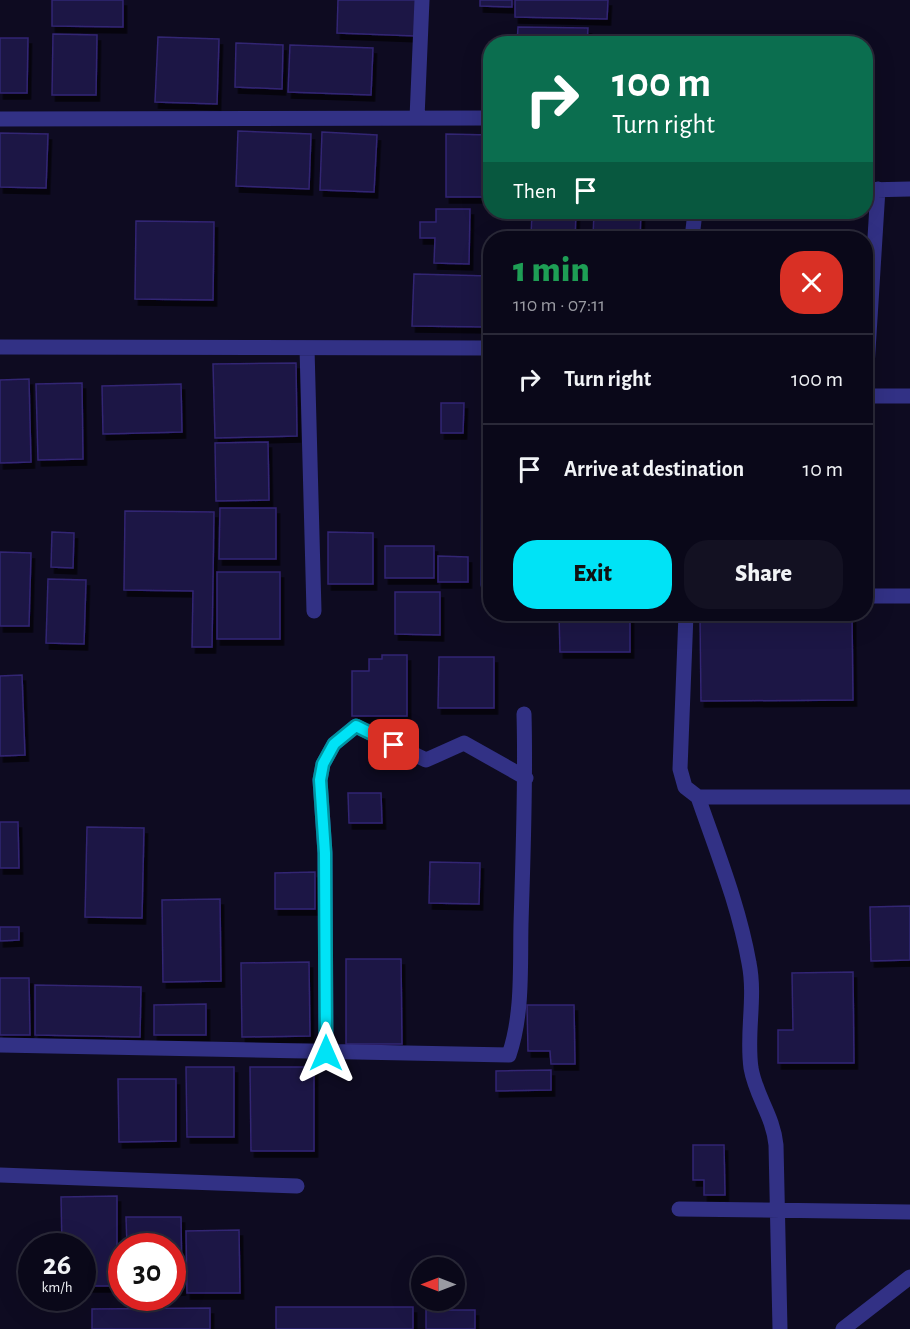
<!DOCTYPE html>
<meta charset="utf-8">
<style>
:root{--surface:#0a0819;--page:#131122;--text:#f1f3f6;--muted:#999aa2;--line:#2a2938;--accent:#00e3f6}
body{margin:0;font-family:"Alegreya Sans",sans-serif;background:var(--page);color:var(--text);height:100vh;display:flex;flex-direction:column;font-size:22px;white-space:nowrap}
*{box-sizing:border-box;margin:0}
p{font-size:20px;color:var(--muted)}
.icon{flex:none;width:33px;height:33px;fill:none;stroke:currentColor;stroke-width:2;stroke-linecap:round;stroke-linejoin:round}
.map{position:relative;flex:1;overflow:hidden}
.sheet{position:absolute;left:483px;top:231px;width:390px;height:390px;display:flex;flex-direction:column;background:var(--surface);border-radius:24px;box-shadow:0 6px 24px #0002,0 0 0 2px var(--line)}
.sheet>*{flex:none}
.guide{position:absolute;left:483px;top:36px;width:390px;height:183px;border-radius:24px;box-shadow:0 6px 24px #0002,0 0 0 2px var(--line);background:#0b6e4f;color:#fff;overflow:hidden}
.needle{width:39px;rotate:270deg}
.buttons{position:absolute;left:411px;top:1257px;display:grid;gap:12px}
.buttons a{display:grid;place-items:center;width:54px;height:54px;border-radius:50%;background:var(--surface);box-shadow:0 6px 24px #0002,0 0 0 2px var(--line);font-size:30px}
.speed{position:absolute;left:18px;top:1233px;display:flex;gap:12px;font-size:30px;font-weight:700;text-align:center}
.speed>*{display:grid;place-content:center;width:78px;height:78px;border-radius:50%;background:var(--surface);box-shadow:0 6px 24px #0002,0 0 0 2px var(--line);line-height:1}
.speed small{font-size:15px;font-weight:400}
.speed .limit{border:9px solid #d22;background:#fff;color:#111}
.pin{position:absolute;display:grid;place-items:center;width:51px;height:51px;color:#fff;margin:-26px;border-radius:12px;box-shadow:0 3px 9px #0006}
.me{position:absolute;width:66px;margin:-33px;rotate:0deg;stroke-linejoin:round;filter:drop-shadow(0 0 4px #0008)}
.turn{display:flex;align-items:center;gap:21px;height:126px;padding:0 30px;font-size:27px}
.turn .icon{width:78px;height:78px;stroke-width:2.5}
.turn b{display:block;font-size:42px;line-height:51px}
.then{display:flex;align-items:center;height:57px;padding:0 30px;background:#0003;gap:12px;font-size:22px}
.round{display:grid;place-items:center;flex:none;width:63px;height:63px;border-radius:24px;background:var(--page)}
.headline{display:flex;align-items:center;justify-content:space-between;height:102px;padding:0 30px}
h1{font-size:36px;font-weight:800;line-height:45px;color:#1e9e55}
.cta{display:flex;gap:12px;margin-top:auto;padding:12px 30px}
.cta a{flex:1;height:69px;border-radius:24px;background:var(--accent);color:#111;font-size:24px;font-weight:800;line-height:69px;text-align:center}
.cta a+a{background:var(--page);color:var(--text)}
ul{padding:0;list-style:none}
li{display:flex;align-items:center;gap:18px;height:90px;padding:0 30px;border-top:2px solid var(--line)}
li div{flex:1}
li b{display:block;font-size:22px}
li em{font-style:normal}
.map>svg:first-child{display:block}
.building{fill:#1d1544;stroke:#322573;stroke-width:1.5;filter:url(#shadow)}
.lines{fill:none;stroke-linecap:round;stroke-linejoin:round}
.minor{stroke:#323185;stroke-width:15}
.route-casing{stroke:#0094a0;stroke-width:15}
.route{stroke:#00e3f6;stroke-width:10}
</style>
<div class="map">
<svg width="910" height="1329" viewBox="0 0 910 1329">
<defs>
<filter id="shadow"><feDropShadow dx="3.5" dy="6" stdDeviation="0" flood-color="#0009"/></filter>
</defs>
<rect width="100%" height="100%" fill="#0e0b21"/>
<path class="building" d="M52,0H123V27L52,26Z
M338,0H417L416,36L337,33Z
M480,0H512V7L480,6Z
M515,0H608L607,19L515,17Z
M518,27L588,28L587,44H517Z
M53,34L97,35L96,95H52Z
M158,37L219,39L217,104L155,102Z
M0,38H28L27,93H0Z
M236,43L283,45L282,89L235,87Z
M290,45L373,48L371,95L288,92Z
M238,131L311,134L309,189L236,186Z
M322,132L377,135L374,192L320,190Z
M0,133L48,134L46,188L0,187Z
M446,134L490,135V190H486V197H446Z
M436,209H470L469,264L434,263L435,238H420V222H436Z
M532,212H576L575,238H531Z
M594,212H641L640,238H593Z
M136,221L214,222L213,300L135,299Z
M414,274L489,276L488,327L412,326Z
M296,363L297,436L215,438L213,364Z
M29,379L31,462L0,463V380Z
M82,383L83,459L38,460L36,384Z
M181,384L182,432L103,434L102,386Z
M441,403H464L463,433H441Z
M268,442L269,500L216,501L215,443Z
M220,508H276V559H219Z
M125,511L214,512L212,647H192L193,591L124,590Z
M52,532L74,533L73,568L51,567Z
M328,532L373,533V584H328Z
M385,546H434V578H385Z
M0,552L31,553L29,626H0Z
M438,556L468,557V582H438Z
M217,572H280V639H217Z
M48,579L86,580L84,644L46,643Z
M395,592H440V635L395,634Z
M559,614H630V652H560Z
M852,616L853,700L701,701L700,617Z
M382,655H407V716H352V671H369V659H382Z
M439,657H494V708H438Z
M22,675L25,755L0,756V676Z
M348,793H381L382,823H349Z
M0,822H18L19,868H0Z
M87,827L144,828L142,918L85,917Z
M430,862L480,863L479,904L429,903Z
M315,872V909H275V873Z
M220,899L221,981L163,982L162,900Z
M910,906V960L871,961L870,907Z
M0,927H19V940L0,941Z
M346,959H401L402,1044H346Z
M309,962L310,1036L242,1037L241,963Z
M853,972L854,1063H778V1030H793L792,973Z
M0,978H29L30,1035H0Z
M35,985L141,987L140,1037L35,1035Z
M206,1004V1035H154V1005Z
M527,1005H574L575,1064H551L550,1051H528Z
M186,1067H234V1137H187Z
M250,1067H314V1151H251Z
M551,1070V1090L496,1091V1071Z
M118,1079H176V1141L119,1142Z
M693,1145H724L725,1195H704V1180H693Z
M117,1196V1286H82V1246H62L61,1197Z
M126,1217H181L182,1289L172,1290V1246H127Z
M239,1230L240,1293H187L186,1231Z
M276,1307H413V1329H276Z
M210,1308V1329H92V1309Z
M426,1310H475V1329H426Z"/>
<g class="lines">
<path class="minor" d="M417,118L422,0
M0,119L490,118
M866,190L910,189
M692,238L695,212
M0,347L490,348
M307,348L314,611
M866,383L878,189
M866,396H910
M488,585L489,348
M866,596H910
M686,614L680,769L685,787L698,797H910
M698,797C717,852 739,906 749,963C756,998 746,1033 751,1068C756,1097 773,1115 776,1145L780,1329
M0,1045L509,1055C523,1014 520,967 521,924C523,854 526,784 524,714
M326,1053L325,853L320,780L323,764L334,744L356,726L426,760L464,743L526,778
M0,1175L297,1186
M679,1209L910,1212
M843,1329L910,1277"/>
</g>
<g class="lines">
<defs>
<path id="route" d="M326,1053L325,853L320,780L323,764L334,744L356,726L394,745"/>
</defs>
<use href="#route" class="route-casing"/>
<use href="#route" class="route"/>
</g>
</svg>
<div class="buttons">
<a><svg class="needle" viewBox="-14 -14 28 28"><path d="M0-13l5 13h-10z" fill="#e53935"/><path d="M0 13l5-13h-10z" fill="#999aa2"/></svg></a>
</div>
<div class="speed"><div>26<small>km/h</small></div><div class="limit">30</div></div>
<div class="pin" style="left:394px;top:745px;background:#d93025"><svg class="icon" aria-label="arrive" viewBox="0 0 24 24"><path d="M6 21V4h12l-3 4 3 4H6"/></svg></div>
<svg class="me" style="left:326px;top:1053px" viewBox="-20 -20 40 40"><path d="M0-17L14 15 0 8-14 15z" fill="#00e3f6" stroke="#fff" stroke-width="4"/></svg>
<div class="guide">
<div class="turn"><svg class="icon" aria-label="right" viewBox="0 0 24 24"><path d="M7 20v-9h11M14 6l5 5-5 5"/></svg><div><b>100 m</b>Turn right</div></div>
<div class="then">Then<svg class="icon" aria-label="arrive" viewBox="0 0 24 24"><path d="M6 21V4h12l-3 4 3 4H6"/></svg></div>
</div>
<section class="sheet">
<div class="headline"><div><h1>1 min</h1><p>110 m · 07:11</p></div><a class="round" style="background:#d93025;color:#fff"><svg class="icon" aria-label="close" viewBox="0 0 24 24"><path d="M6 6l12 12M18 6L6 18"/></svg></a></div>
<ul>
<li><svg class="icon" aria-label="right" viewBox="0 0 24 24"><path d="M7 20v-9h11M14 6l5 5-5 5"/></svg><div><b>Turn right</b></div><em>100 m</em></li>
<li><svg class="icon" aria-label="arrive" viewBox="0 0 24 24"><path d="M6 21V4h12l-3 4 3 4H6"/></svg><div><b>Arrive at destination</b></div><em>10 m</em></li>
</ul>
<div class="cta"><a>Exit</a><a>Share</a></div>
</section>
</div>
